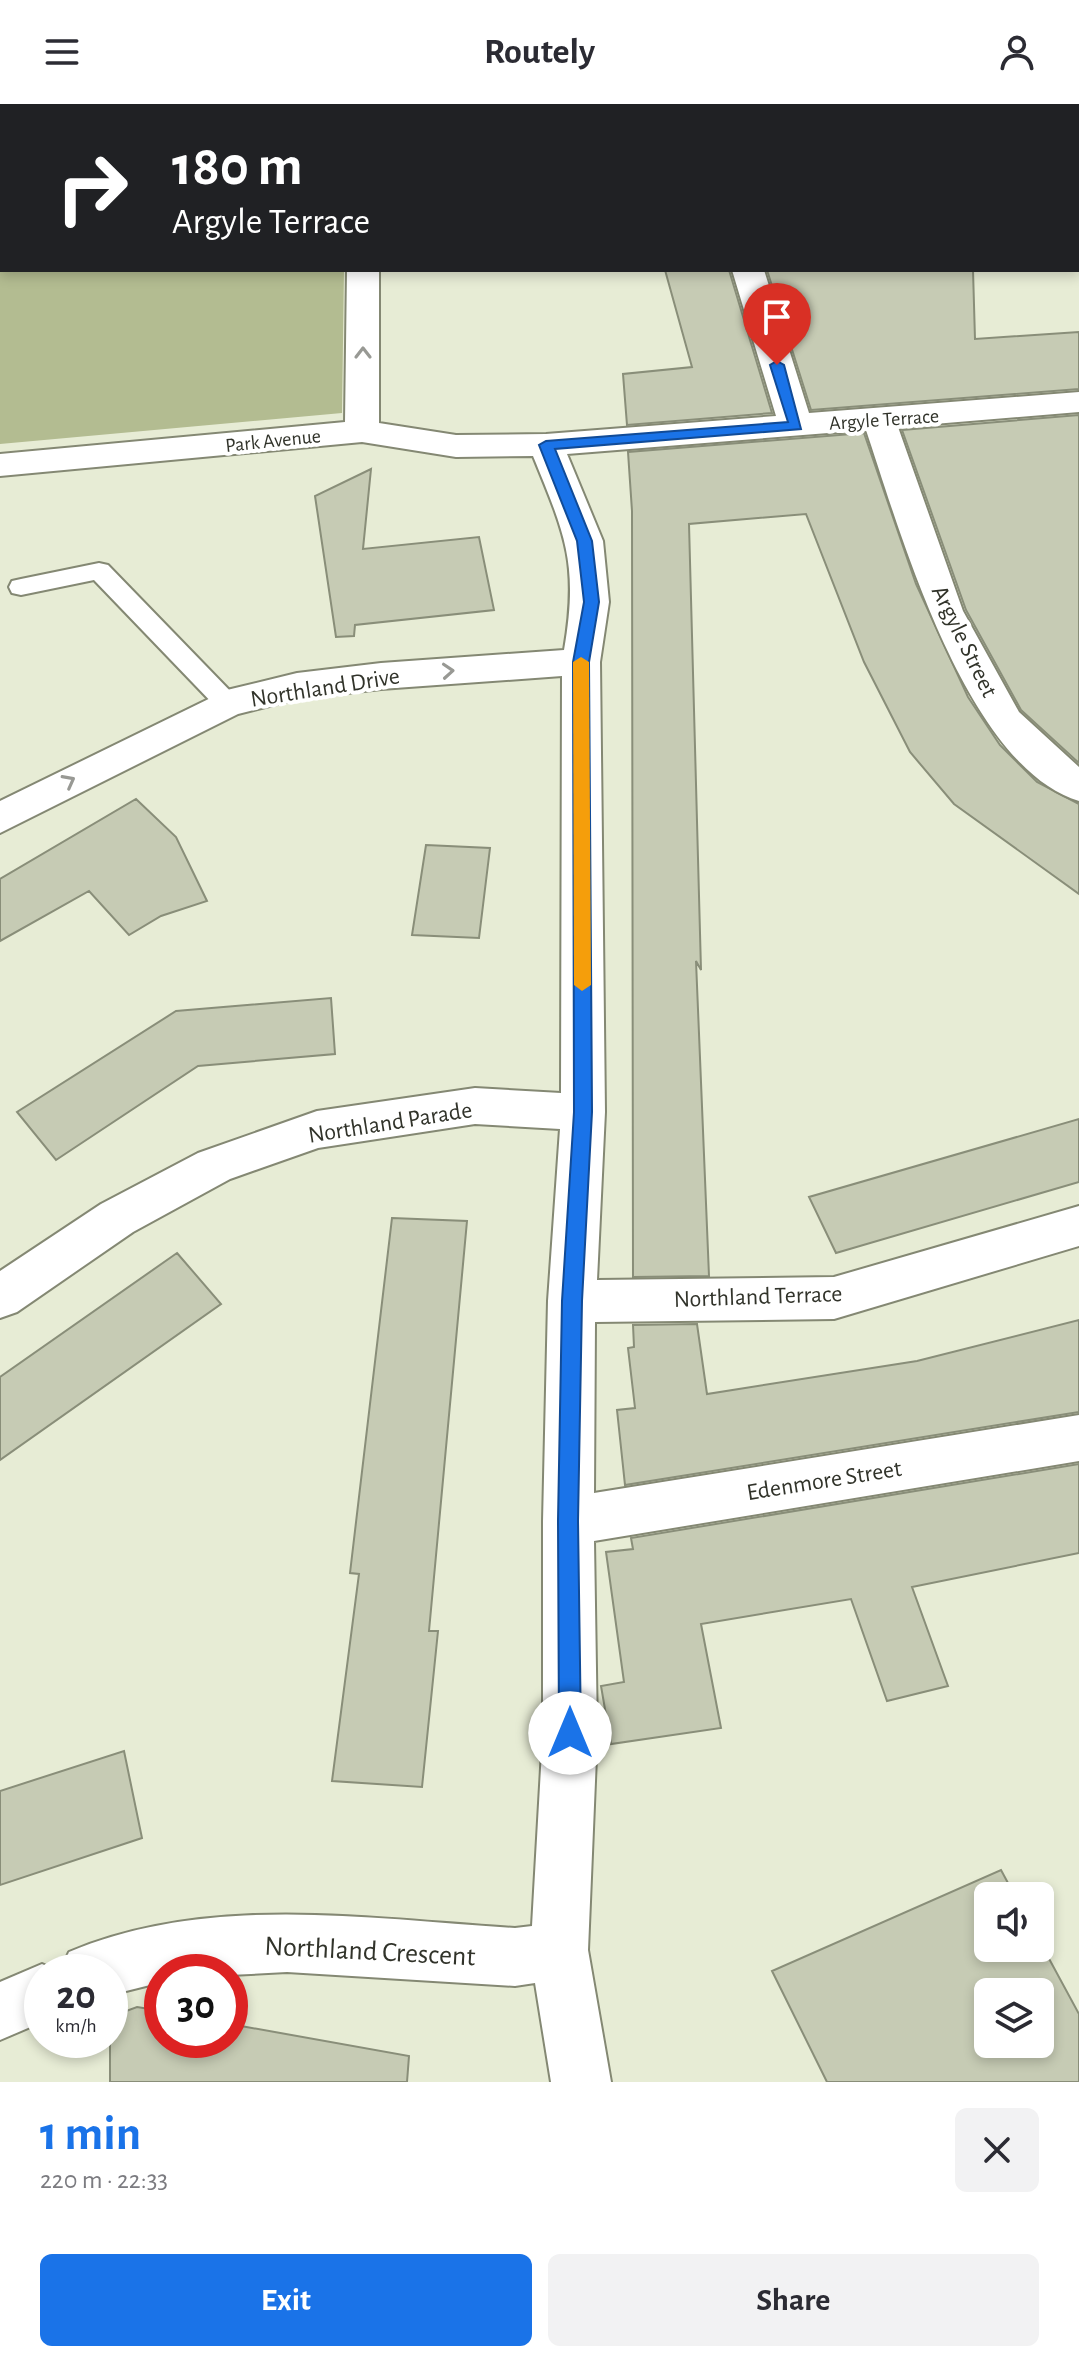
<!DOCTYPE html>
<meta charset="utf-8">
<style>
:root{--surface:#fff;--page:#f2f2f3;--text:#2b2b33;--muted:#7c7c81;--accent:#1a73e8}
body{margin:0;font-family:"Alegreya Sans",sans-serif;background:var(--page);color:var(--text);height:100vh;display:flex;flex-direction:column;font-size:30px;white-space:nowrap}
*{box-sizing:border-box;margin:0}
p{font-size:26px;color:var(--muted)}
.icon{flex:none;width:44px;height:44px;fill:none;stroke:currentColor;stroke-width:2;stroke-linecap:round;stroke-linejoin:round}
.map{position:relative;height:1978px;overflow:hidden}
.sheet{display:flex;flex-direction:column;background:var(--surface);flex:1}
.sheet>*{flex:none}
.banner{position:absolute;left:0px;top:0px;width:1080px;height:168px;box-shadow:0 4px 12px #0003;background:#202124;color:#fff;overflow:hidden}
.tools{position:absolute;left:974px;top:1778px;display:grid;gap:16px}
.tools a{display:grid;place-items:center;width:80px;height:80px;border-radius:12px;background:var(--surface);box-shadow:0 4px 12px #0003;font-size:40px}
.speed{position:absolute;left:24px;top:1850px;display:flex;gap:16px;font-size:40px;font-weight:700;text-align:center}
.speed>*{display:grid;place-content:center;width:104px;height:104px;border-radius:50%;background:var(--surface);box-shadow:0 4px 12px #0003;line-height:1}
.speed small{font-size:20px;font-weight:400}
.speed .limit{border:12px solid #d22;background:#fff;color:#111}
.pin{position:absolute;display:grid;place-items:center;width:68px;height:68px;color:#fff;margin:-82px -34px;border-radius:50% 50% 50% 0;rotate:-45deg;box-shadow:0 0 8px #0007}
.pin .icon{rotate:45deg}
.me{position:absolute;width:88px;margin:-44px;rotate:0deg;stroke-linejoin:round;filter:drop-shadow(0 0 6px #0008)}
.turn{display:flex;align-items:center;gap:28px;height:168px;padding:0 40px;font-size:36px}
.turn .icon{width:104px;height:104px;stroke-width:2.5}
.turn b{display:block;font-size:56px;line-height:68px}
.round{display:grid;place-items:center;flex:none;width:84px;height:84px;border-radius:12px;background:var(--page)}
.headline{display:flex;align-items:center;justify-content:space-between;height:136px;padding:0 40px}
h1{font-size:48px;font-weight:600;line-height:60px;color:var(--accent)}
.cta{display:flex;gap:16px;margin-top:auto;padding:16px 40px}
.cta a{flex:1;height:92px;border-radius:12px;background:var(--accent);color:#fff;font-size:32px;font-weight:600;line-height:92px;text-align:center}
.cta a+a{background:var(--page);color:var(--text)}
header{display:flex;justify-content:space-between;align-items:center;height:104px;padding:0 40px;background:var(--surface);font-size:36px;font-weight:600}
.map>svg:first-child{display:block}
.green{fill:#b3bc91}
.building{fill:#c6cbb4;stroke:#898e79;stroke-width:2;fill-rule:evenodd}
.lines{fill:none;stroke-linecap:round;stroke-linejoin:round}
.lane-casing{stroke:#848873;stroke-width:4}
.street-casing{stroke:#848873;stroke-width:4}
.lane{fill:#fff;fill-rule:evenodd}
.street{fill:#fff;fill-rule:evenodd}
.oneway{stroke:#989994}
.route{fill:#1a73e8;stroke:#114b97;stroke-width:2}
.slow{fill:#f59e0b}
.labels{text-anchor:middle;stroke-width:8;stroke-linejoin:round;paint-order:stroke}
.far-street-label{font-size:20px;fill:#31332a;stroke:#fff}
.street-label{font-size:24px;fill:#31332a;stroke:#fff}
.near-street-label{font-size:28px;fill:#31332a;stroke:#fff}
</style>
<header><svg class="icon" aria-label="menu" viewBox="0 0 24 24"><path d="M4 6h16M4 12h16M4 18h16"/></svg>Routely<svg class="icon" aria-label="person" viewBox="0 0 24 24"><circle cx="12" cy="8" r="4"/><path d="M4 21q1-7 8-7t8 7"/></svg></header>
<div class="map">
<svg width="1079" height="1978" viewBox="0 0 1079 1978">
<rect width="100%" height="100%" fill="#e7ecd5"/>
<path class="green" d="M0,58L2,166H344L342,309L0,340Z"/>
<path class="building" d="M665,166H729L772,309L627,321L623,270L692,263Z
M767,166H973L975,235L1079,228V285L811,306Z
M1079,311V659L1021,606L966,506L902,326Z
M864,329L916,480L968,593L1000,641L1037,678L1079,700V790L954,700L910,648L864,558L806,410L689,420L701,866L696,857L709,1172L633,1173L632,407L628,348Z
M371,365L363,445L479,433L494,506L355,521L354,532L336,533L315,392Z
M136,695L176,733L207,797L161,812L129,831L89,787L0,837V775Z
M426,741L490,744L479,834L412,831Z
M331,894L335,950L198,962L56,1056L17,1008L176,907Z
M1079,1015V1078L836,1149L809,1093Z
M392,1114L467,1117L429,1527H438L422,1683L332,1677L359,1470L350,1469Z
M177,1149L221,1200L0,1356V1273Z
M1079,1216V1308L625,1381L617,1306L635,1304L628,1244L634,1243L633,1221L697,1220L707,1290L917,1257Z
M1079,1360V1449L912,1483L948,1582L887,1597L851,1495L701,1520L721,1624L611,1640L601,1582L624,1578L606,1448L633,1445L631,1434Z
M124,1647L142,1734L0,1781V1687Z
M1001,1766L1015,1792H988V1844H1040V1838L1079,1910V1978H827L772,1867ZM988,1888H1040V1940H988Z
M137,1903L162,1907V1936H230V1920L409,1952L407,1978H110V1913Z"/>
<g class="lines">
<defs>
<path id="lane" d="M99,459L108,461L236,593L240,599L236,605H218L94,476L21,491L12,489L9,483L12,477L21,475Z"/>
<path id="street" d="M684,0H712L713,2H685Z
M0,41H2V59H0Z
M1078,96H1079V114H1078Z
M347,166H379V319L456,331L546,330L776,312L732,166H764L809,309L1079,288V308L898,323L963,507L1019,608L1079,663V697C966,663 900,427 866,326L567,350L603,437L609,498L600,558L605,1008L597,1176L834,1173L1079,1102V1142L834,1215L595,1218L594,1389L1079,1311V1357L594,1437L597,1629L588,1846L611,1978H551L535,1879L515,1882L287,1868L230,1871V1868H162V1878L110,1891V1868H42V1918L0,1936V1878L42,1860L60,1868L69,1848C209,1789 368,1815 515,1824L532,1822L543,1629V1417L548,1197L560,1025L475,1020L318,1044L230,1075L133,1128L17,1208L0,1214V1167L101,1100L198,1049L317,1007L475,984L561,989L562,572L381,585L297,595L238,610L0,729V697L227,586L297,569L381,559L564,546C579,460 565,430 533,352L456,353L362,338L0,372V350L345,318Z"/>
</defs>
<use href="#lane" class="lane-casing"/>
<use href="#street" class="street-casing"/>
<use href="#lane" class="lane"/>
<use href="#street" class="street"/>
</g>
<defs><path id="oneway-chevron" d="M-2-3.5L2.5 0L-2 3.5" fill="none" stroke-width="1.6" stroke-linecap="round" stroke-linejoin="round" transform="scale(2)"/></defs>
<g class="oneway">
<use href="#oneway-chevron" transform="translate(363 249) rotate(-90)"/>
<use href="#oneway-chevron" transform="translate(448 567) rotate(-4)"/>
<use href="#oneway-chevron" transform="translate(69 677) rotate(-28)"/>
</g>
<path class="route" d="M777,257L784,261L801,325L555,345L592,437L599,498L589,558L592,1008L582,1197L578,1417L581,1629L578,1637L570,1640L562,1637L559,1629L558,1417L562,1197L574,1008L573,558L584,498L577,437L539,341L546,337L788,318L770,261Z"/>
<path class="slow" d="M581,553L589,558L591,881L582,887L574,881L573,558Z"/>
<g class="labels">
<g class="far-street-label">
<text transform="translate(884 315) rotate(-4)" y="7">Argyle Terrace</text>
<text transform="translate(273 336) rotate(-6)" y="7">Park Avenue</text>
</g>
<g class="street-label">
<text transform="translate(965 537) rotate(64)" y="8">Argyle Street</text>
<text transform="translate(325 583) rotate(-9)" y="8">Northland Drive</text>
<text transform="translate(390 1018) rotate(-9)" y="8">Northland Parade</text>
<text transform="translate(758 1192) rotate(-2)" y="8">Northland Terrace</text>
<text transform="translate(824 1376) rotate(-9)" y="8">Edenmore Street</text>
</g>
<g class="near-street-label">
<text transform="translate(370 1846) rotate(3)" y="10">Northland Crescent</text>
</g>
</g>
</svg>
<div class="tools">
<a><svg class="icon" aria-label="sound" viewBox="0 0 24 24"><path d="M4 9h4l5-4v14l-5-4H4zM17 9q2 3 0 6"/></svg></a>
<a><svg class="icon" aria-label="layers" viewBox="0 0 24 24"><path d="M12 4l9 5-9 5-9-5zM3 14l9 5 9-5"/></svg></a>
</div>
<div class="speed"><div>20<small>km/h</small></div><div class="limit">30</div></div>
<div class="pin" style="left:777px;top:261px;background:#d93025"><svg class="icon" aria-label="arrive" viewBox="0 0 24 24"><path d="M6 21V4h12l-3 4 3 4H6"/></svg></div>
<svg class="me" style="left:570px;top:1629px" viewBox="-20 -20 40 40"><circle r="19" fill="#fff"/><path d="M0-13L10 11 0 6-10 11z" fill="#1a73e8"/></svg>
<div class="banner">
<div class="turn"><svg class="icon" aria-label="right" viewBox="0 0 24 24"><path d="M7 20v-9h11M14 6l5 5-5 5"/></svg><div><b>180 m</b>Argyle Terrace</div></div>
</div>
</div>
<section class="sheet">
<div class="headline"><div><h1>1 min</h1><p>220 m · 22:33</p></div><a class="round"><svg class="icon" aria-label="close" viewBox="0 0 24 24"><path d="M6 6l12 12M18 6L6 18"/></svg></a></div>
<div class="cta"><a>Exit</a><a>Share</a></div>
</section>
